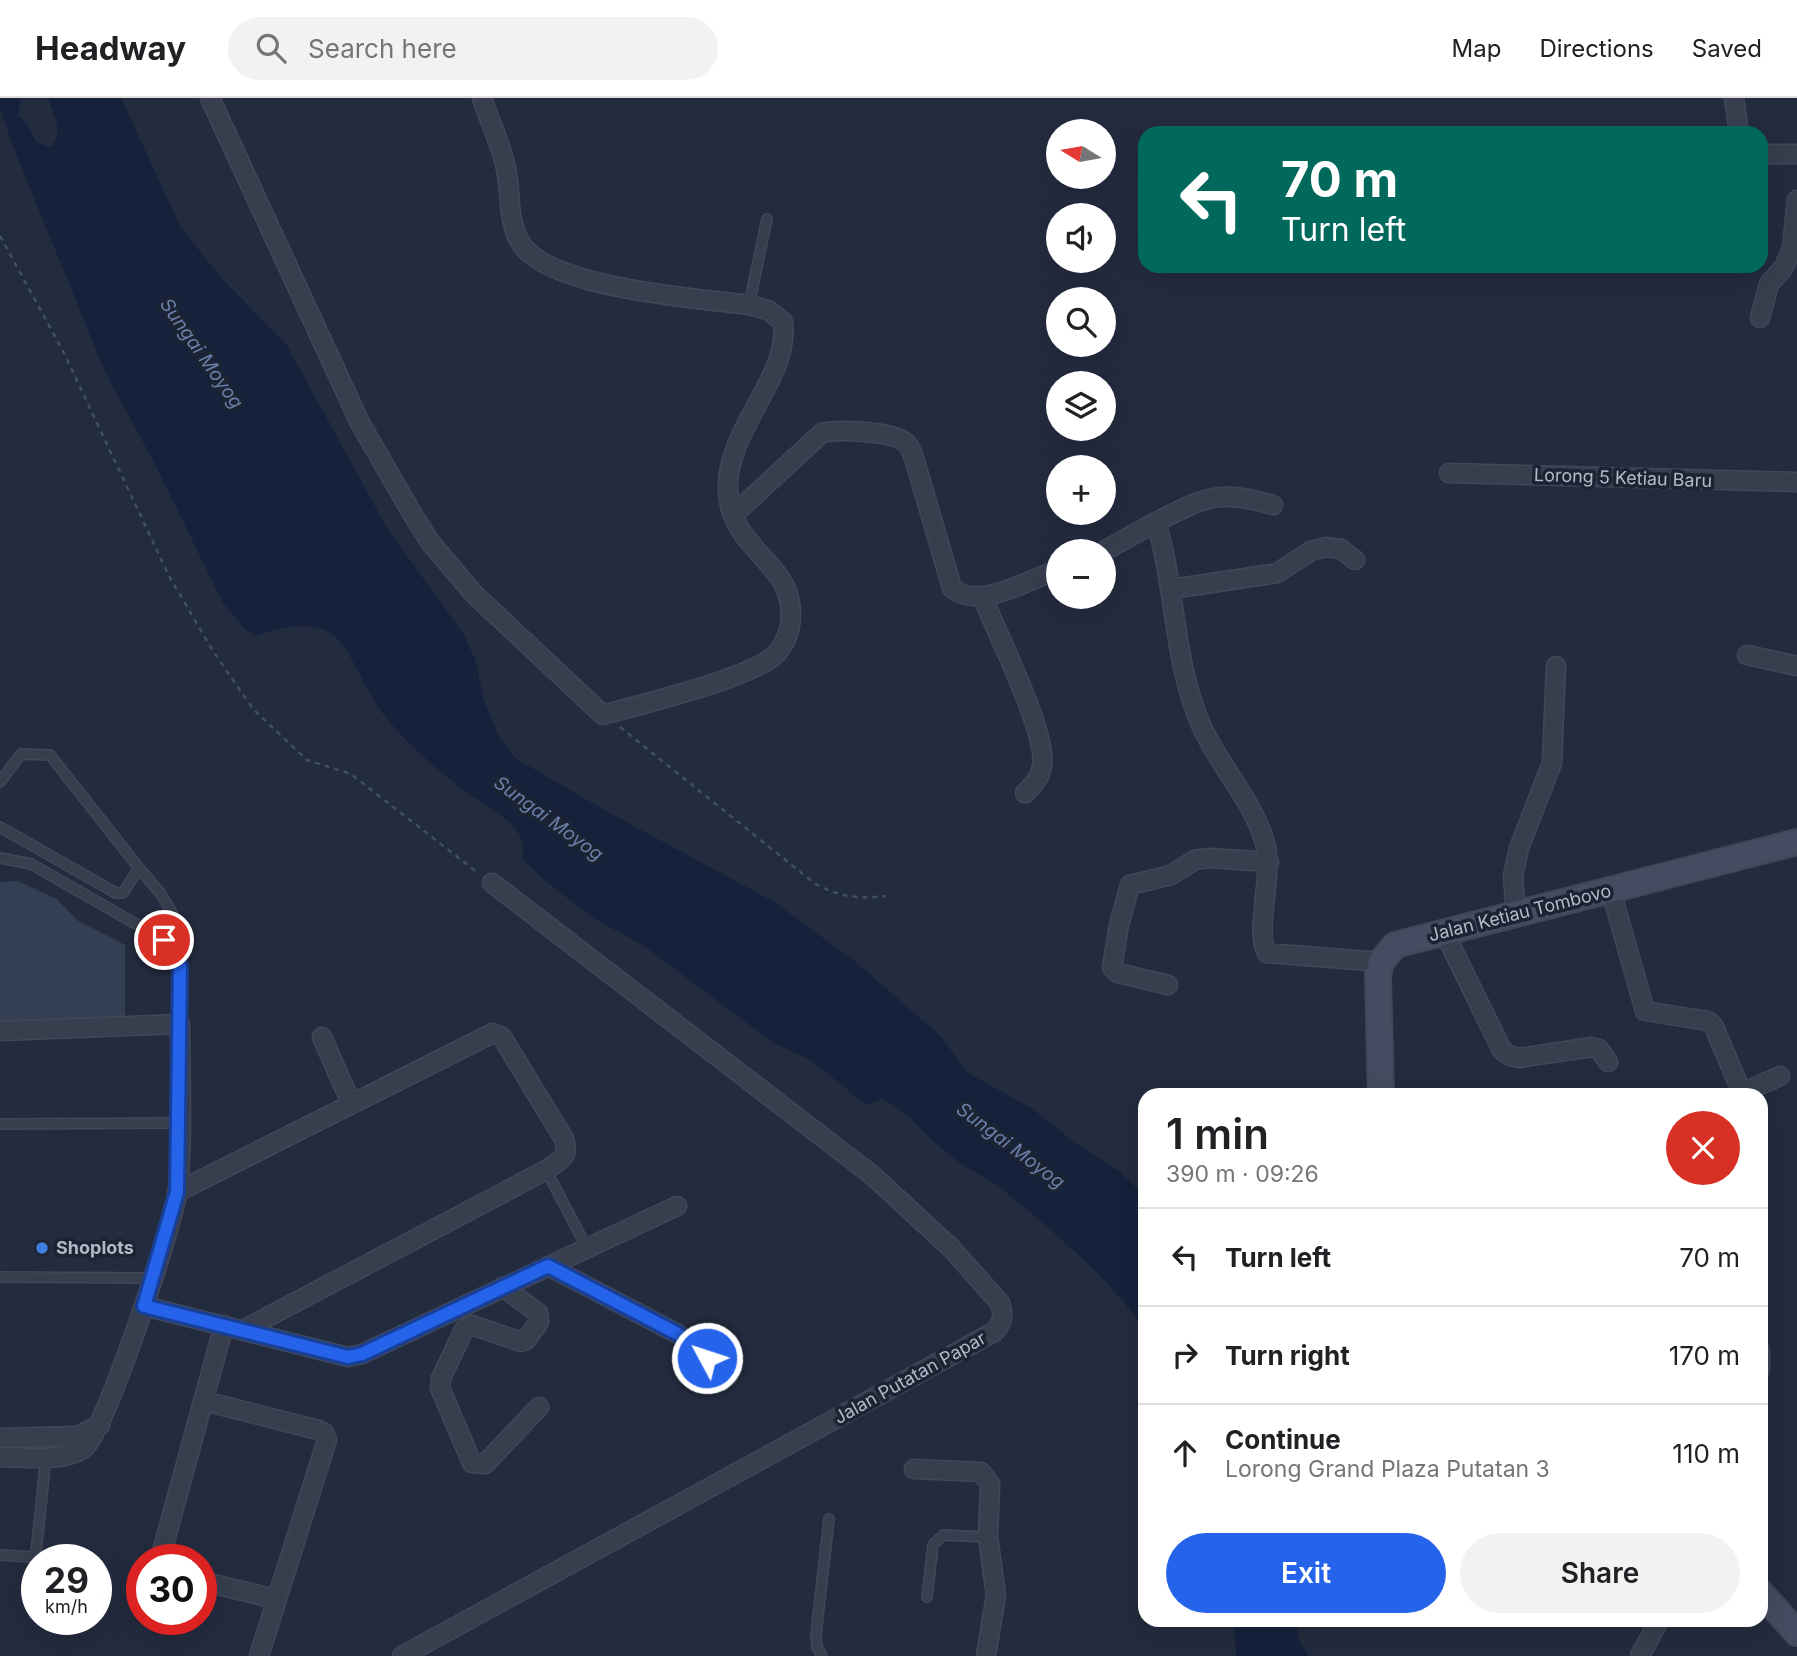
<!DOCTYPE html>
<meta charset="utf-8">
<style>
:root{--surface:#fff;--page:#f2f2f2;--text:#202124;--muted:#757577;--line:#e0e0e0;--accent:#2563eb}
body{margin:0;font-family:Inter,sans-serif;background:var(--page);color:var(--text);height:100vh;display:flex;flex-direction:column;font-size:26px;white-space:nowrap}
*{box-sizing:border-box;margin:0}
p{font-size:23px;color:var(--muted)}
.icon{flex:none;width:38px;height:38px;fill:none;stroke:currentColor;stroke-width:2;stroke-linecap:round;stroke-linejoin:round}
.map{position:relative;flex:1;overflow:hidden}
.sheet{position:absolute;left:1138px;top:990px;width:630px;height:539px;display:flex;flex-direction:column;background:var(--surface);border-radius:21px;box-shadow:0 7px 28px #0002}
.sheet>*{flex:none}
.hud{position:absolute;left:1138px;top:28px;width:630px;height:147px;border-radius:21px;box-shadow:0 7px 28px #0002;background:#00695c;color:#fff;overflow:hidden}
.needle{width:46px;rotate:281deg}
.tools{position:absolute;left:1046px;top:21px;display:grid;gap:14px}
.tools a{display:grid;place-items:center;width:70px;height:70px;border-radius:50%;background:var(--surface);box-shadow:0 7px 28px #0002;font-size:35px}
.speed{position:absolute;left:21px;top:1446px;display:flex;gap:14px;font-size:35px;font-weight:700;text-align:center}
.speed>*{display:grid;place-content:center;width:91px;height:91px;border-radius:50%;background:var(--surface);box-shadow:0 7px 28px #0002;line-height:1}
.speed small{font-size:18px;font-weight:400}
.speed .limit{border:10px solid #d22;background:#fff;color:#111}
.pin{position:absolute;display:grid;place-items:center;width:60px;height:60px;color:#fff;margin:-30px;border:4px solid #fff;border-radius:50%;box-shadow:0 2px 7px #0007}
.me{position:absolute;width:77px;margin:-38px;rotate:310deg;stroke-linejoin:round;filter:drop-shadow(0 0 5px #0008)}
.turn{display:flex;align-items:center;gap:24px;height:147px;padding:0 28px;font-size:32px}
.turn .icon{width:91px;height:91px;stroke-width:2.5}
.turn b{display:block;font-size:49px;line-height:60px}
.round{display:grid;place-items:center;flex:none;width:74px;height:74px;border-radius:37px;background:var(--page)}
.head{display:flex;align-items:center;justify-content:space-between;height:119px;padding:0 28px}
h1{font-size:42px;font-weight:600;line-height:52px}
.cta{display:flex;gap:14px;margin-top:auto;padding:14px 28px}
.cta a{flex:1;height:80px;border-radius:42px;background:var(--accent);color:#fff;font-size:28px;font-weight:600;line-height:80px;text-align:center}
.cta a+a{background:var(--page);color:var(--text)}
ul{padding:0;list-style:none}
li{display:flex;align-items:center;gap:21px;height:98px;padding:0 28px;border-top:2px solid var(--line)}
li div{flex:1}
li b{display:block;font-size:26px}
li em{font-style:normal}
header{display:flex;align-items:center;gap:42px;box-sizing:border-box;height:98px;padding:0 35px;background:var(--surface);border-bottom:2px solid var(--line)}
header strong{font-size:33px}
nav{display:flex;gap:38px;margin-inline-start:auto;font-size:24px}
.search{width:490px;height:63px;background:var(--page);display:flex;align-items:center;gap:18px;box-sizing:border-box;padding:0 24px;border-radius:38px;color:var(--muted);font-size:26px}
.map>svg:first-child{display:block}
.water{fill:#16213c}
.building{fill:#353f54}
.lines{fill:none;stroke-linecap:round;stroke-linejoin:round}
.lane-casing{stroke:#404757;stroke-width:12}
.street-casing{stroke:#404757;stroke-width:21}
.secondary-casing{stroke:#404757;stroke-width:28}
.path{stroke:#3e5257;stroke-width:2.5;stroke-dasharray:5 5;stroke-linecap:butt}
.lane{stroke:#373e4e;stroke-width:9}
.street{stroke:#373e4e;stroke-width:18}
.secondary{stroke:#454c61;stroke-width:24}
.route-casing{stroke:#184099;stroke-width:18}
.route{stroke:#2563eb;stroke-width:12}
.shop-dot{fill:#3f7fe0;stroke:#1c2333;stroke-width:2.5}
.labels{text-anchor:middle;stroke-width:7;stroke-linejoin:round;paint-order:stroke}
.street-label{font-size:18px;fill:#b3b9c9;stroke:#1c2333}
.poi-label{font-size:18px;font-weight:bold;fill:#b3b9c9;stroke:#1c2333;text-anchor:start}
.water-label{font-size:19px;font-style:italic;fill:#6a7fa9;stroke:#1c2333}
</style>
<header>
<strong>Headway</strong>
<div class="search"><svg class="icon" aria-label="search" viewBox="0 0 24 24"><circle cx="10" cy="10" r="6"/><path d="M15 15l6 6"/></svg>Search here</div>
<nav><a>Map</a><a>Directions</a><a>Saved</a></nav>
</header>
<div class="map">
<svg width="1797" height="1558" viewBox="0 0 1797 1558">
<rect width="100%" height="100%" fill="#232b3e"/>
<path class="water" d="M0,0H21L18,18L26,24L36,44L50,49C66,36 53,17 48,0H121L180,128L222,181L286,246L387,430L464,537L475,561L484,602L499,639L515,660L606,713L776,805L853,862L942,939L965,973L1034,1012L1074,1044L1120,1074L1144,1097V1229C1106,1178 1054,1134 1006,1094C989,1080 968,1072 952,1059C927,1040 910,1013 881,1001L866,1007L811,962L774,945L641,846L595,821L548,785L522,760C531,729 492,712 472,698C442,676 412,651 388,622C342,564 353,503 256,538L244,530L223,505L155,366L105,274L13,48L0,10Z
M1234,1523H1295L1299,1542L1309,1558H1236Z"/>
<path class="building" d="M17,783L57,801L77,822L125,847V920L0,928V784Z"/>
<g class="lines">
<defs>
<path id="lane" d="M749,207L767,121
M0,684L21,656L50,657L139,770L123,795H116L0,729
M0,760L31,766L164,842L176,852
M139,770L161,796L176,822L180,926
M0,1026L179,1025
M546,1072L587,1150
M0,1179L153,1180
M0,1457L31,1459L36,1455L46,1359
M927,1499L933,1447L943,1437L988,1439
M822,1558L817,1549L816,1536L829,1421"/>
<path id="street" d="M210,0L360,325L413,417L430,444L474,496L603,617C638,607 756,579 777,555C796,533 795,499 777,476C756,449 729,431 728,392C726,330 790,281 783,224L768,212L749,207C697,200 548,191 520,144C506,119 512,93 505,66C500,44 489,22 482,0
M1734,0L1739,35
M1760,56H1797
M1760,220L1769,186L1784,169L1792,150L1797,102
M1449,375L1797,384
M733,417L822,335C839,331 893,333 906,345C910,348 912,355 914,360L952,490C978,513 1029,482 1059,471
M1156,424C1206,399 1218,391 1273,407
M1104,453L1156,424C1176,490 1173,563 1201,627C1219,668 1253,702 1265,745C1274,777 1254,834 1267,855L1381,864
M1172,491L1277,475L1311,453L1325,449L1341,451L1355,462
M983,500C997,536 1048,636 1042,668C1040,680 1033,687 1025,695
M1747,557L1797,568
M1611,793L1645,913L1708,923L1714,929L1742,995L1780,978
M1516,816L1513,778L1519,750L1552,665L1556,568
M1444,834L1502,952L1510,958L1519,960L1592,949L1599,951L1608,964
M1168,887L1118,875L1112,869L1119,827L1130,787L1171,777L1195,762L1209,760L1269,764
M0,933L180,926C180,980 183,1037 178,1091C174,1124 105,1335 84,1350C64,1365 24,1359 0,1359
M322,939L351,1005
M177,1094L493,935L502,939L564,1041C570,1059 560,1063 546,1072L243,1232
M548,1168L678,1236L728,1278
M503,1189L538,1215L539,1224L526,1242L521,1244L472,1227L464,1232L441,1280L440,1290L472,1365L485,1366L539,1309
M144,1208L348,1259L362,1256L677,1108
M1760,1252V1272
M204,1303L318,1332L324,1335L327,1342L259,1558
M0,1340L77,1338L100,1327
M914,1371L981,1374L990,1386L988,1439L996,1497L986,1558
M160,1461L224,1227
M201,1483L276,1501
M402,1558L994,1234C1003,1224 1004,1217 1000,1205L951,1150L872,1077L492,785
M1640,1558L1659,1522"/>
<path id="secondary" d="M1381,998L1378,878L1381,864L1395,847L1797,744
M1760,1494L1797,1535"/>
</defs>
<use href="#lane" class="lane-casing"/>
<use href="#street" class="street-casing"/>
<use href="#secondary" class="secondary-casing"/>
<path class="path" d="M0,138L63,253L169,478L213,553L253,611L307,662L351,676L478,775
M620,629L814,785C839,799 858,801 886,798"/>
<use href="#lane" class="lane"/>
<use href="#street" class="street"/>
<use href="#secondary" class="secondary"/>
</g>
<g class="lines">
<defs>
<path id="route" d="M164,842L176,852L180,869L177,1094L144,1208L348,1259L362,1256L548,1168L678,1236L707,1260"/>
</defs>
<use href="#route" class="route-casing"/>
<use href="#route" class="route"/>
</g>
<circle class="shop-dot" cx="42" cy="1150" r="7"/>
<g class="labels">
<g class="street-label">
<text transform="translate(1623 380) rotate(2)" y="6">Lorong 5 Ketiau Baru</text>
<text transform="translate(1520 815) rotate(-14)" y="6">Jalan Ketiau Tombovo</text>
<text transform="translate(910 1280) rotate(-29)" y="6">Jalan Putatan Papar</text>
</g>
<g class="poi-label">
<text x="56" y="1156">Shoplots</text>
</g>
<g class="water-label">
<text transform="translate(202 255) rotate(55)" y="7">Sungai Moyog</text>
<text transform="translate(549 720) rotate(36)" y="7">Sungai Moyog</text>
<text transform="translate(1011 1047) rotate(37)" y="7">Sungai Moyog</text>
</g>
</g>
</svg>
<div class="tools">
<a><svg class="needle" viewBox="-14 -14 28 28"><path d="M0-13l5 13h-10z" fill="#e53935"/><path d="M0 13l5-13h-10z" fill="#757577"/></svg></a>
<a><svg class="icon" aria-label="sound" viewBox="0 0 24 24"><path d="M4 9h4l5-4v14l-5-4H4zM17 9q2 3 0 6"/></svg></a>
<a><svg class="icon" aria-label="search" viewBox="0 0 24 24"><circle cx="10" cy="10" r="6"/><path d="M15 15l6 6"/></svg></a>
<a><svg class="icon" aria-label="layers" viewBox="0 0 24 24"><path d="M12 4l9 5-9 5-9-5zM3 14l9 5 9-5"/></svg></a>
<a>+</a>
<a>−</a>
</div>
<div class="speed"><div>29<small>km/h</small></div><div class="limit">30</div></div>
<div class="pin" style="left:164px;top:842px;background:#d93025"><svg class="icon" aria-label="arrive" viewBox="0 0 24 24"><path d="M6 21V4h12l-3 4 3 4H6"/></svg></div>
<svg class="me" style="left:707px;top:1260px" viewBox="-20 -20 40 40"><circle r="17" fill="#2563eb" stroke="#fff" stroke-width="3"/><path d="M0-11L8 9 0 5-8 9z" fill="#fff"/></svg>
<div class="hud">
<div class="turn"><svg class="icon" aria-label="left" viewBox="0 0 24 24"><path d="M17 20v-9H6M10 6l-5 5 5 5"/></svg><div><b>70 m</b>Turn left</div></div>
</div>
<section class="sheet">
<div class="head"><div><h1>1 min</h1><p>390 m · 09:26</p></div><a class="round" style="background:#d93025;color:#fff"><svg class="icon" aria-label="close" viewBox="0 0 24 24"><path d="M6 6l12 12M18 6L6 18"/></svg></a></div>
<ul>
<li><svg class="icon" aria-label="left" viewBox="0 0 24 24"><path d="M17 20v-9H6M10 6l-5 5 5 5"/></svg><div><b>Turn left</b></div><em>70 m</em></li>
<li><svg class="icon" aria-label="right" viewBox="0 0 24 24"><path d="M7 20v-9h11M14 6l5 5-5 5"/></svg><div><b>Turn right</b></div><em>170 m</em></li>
<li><svg class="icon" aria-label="ahead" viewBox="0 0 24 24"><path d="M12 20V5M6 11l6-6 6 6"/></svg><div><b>Continue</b><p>Lorong Grand Plaza Putatan 3</p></div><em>110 m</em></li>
</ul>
<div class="cta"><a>Exit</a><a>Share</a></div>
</section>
</div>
